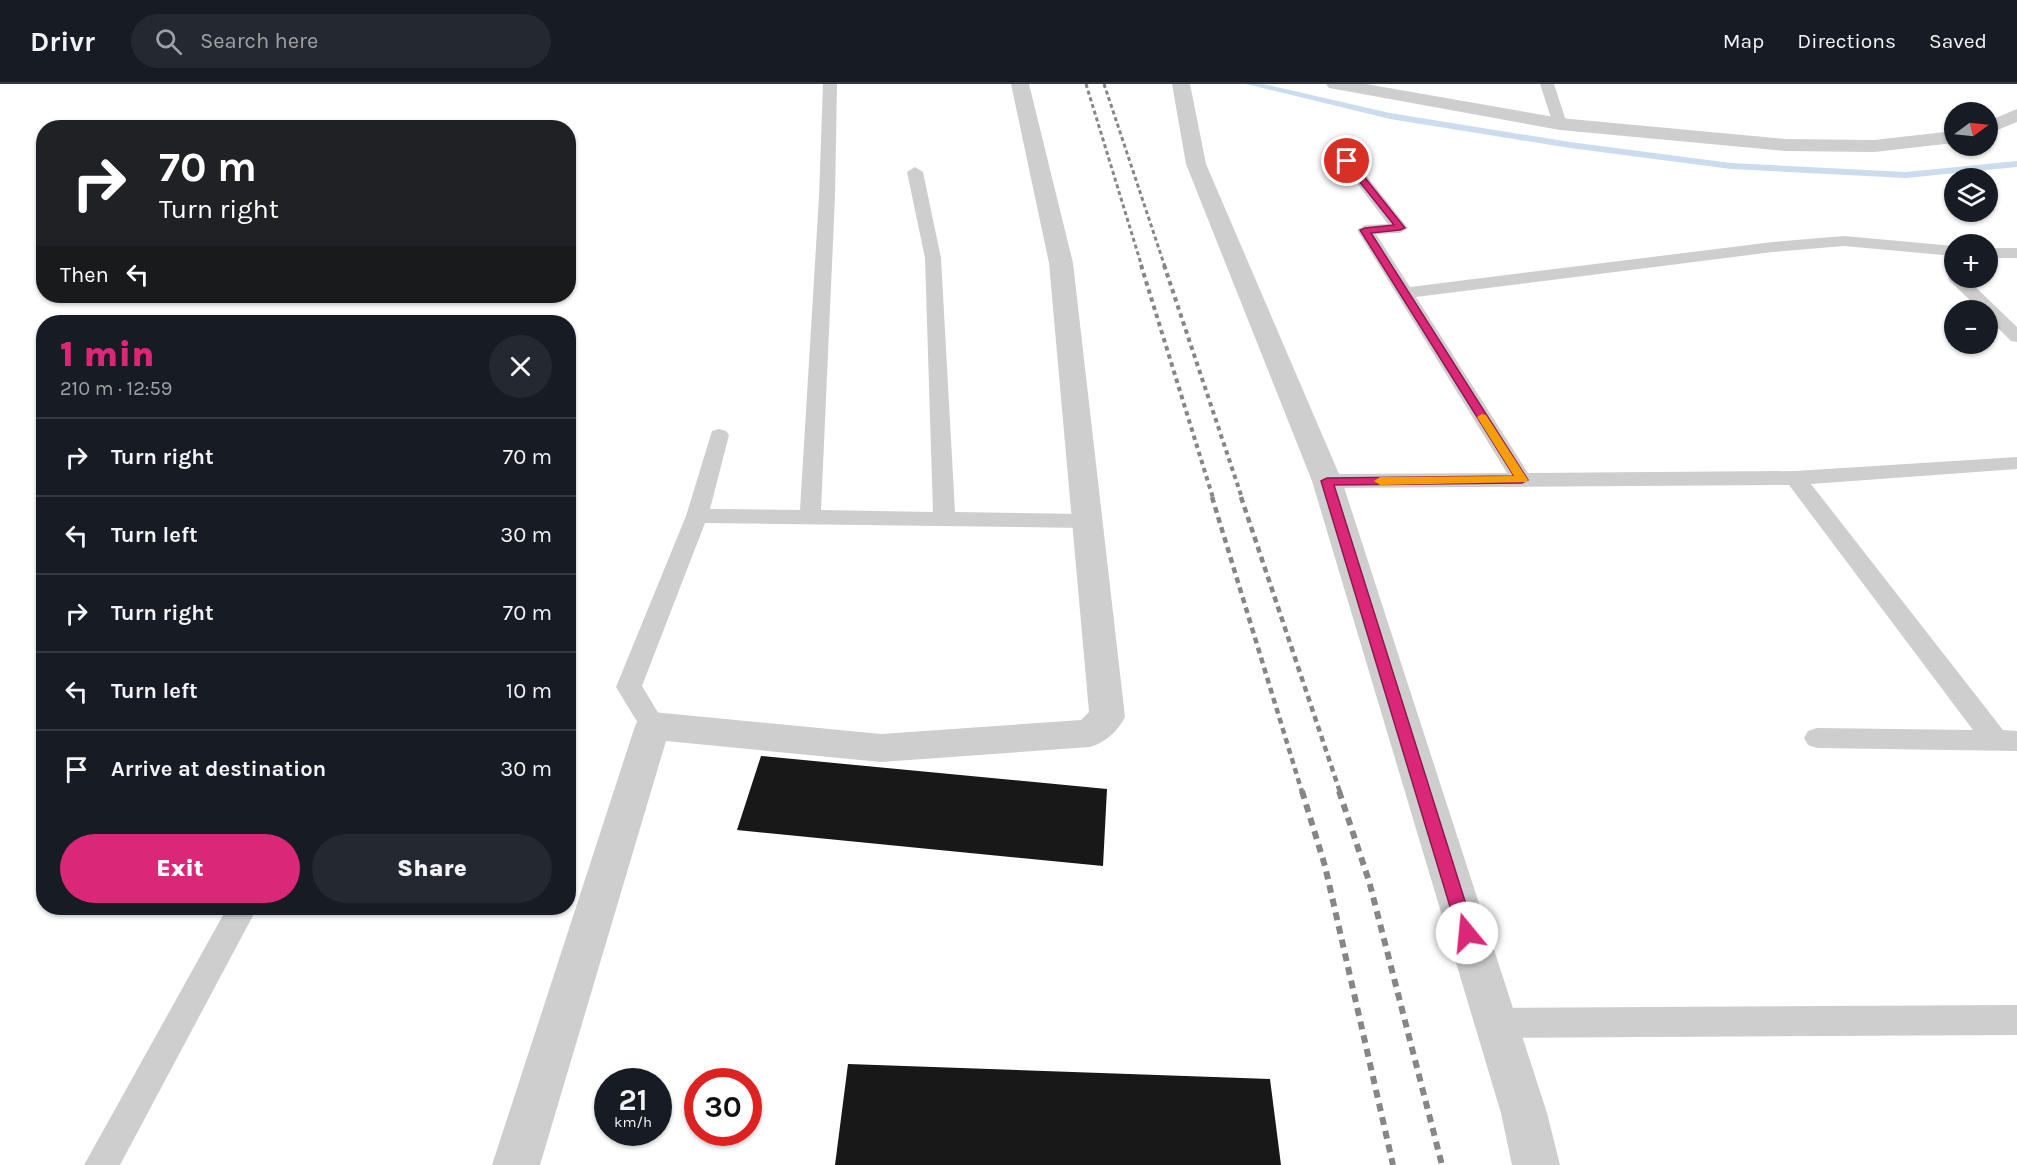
<!DOCTYPE html>
<meta charset="utf-8">
<style>
:root{--surface:#171b24;--page:#242831;--text:#f1f3f6;--muted:#9ea1a6;--line:#363941;--accent:#db2777}
body{margin:0;font-family:Karla,sans-serif;background:var(--page);color:var(--text);height:100vh;display:flex;flex-direction:column;font-size:22px;white-space:nowrap}
*{box-sizing:border-box;margin:0}
p{font-size:20px;color:var(--muted)}
.icon{flex:none;width:33px;height:33px;fill:none;stroke:currentColor;stroke-width:2;stroke-linecap:round;stroke-linejoin:round}
.map{position:relative;flex:1;overflow:hidden}
.details{position:absolute;left:36px;top:231px;width:540px;height:600px;display:flex;flex-direction:column;background:var(--surface);border-radius:24px;box-shadow:0 2px 4px #0004}
.details>*{flex:none}
.guide{position:absolute;left:36px;top:36px;width:540px;height:183px;border-radius:24px;box-shadow:0 2px 4px #0004;background:#202124;color:#fff;overflow:hidden}
.needle{width:39px;rotate:75deg}
.buttons{position:absolute;left:1944px;top:18px;display:grid;gap:12px}
.buttons a{display:grid;place-items:center;width:54px;height:54px;border-radius:50%;background:var(--surface);box-shadow:0 2px 4px #0004;font-size:30px}
.speed{position:absolute;left:594px;top:984px;display:flex;gap:12px;font-size:30px;font-weight:700;text-align:center}
.speed>*{display:grid;place-content:center;width:78px;height:78px;border-radius:50%;background:var(--surface);box-shadow:0 2px 4px #0004;line-height:1}
.speed small{font-size:15px;font-weight:400}
.speed .limit{border:9px solid #d22;background:#fff;color:#111}
.pin{position:absolute;display:grid;place-items:center;width:51px;height:51px;color:#fff;margin:-26px;border:3px solid #fff;border-radius:50%;box-shadow:0 2px 6px #0007}
.me{position:absolute;width:66px;margin:-33px;rotate:343deg;stroke-linejoin:round;filter:drop-shadow(0 0 4px #0008)}
.turn{display:flex;align-items:center;gap:21px;height:126px;padding:0 24px;font-size:27px}
.turn .icon{width:78px;height:78px;stroke-width:2.5}
.turn b{display:block;font-size:42px;line-height:51px}
.then{display:flex;align-items:center;height:57px;padding:0 24px;background:#0003;gap:12px;font-size:22px}
.round{display:grid;place-items:center;flex:none;width:63px;height:63px;border-radius:32px;background:var(--page)}
.headline{display:flex;align-items:center;justify-content:space-between;height:102px;padding:0 24px}
h1{font-size:36px;font-weight:800;line-height:45px;color:var(--accent)}
.action{display:flex;gap:12px;margin-top:auto;padding:12px 24px}
.action a{flex:1;height:69px;border-radius:36px;background:var(--accent);color:#fff;font-size:24px;font-weight:800;line-height:69px;text-align:center}
.action a+a{background:var(--page);color:var(--text)}
ul{padding:0;list-style:none}
li{display:flex;align-items:center;gap:18px;height:78px;padding:0 24px;border-top:2px solid var(--line)}
li div{flex:1}
li b{display:block;font-size:22px}
li em{font-style:normal}
header{display:flex;align-items:center;gap:36px;box-sizing:border-box;height:84px;padding:0 30px;background:var(--surface);border-bottom:2px solid var(--line)}
header strong{font-size:28px}
nav{display:flex;gap:33px;margin-inline-start:auto;font-size:21px}
.search{width:420px;height:54px;background:var(--page);display:flex;align-items:center;gap:15px;box-sizing:border-box;padding:0 21px;border-radius:33px;color:var(--muted);font-size:22px}
.map>svg:first-child{display:block}
.lines{fill:none;stroke-linecap:round;stroke-linejoin:round}
.stream{fill:#cbdcee;fill-rule:evenodd}
.building{fill:#181818}
.lane{fill:#cecece;fill-rule:evenodd}
.street{fill:#cecece;fill-rule:evenodd}
.rail-far3{stroke:#868686;stroke-width:3;stroke-dasharray:4 3;stroke-linecap:butt}
.rail-far2{stroke:#868686;stroke-width:4;stroke-dasharray:4.5 4;stroke-linecap:butt}
.rail-far1{stroke:#868686;stroke-width:4.5;stroke-dasharray:6 4.5;stroke-linecap:butt}
.rail{stroke:#868686;stroke-width:6;stroke-dasharray:8 6;stroke-linecap:butt}
.route{fill:#db2777;stroke:#8e194d;stroke-width:1.5}
.slow{fill:#f59e0b}
</style>
<header>
<strong>Drivr</strong>
<div class="search"><svg class="icon" aria-label="search" viewBox="0 0 24 24"><circle cx="10" cy="10" r="6"/><path d="M15 15l6 6"/></svg>Search here</div>
<nav><a>Map</a><a>Directions</a><a>Saved</a></nav>
</header>
<div class="map">
<svg width="2017" height="1081" viewBox="0 0 2017 1081">
<rect width="100%" height="100%" fill="#fff"/>
<g class="lines">
<path class="stream" d="M1246,0H1263L1390,29L1570,58L1731,79L1906,88L2017,77V83L1906,94L1731,85L1570,64L1390,35Z"/>
</g>
<path class="building" d="M761,672L1107,705L1103,782L737,746Z
M848,980L1270,995L1281,1081H835Z"/>
<g class="lines">
<path class="lane" d="M823,0H837L835,113L821,426L933,428L925,174L907,88L915,83L923,88L941,174L955,428L1087,430L1095,432L1098,437L1095,442L1087,444L705,439L642,602L666,642L662,649L653,652L644,649L616,603L686,432L712,347L719,345L726,347L729,351L710,425L800,426L819,113Z
M1540,0H1554L1567,40L1565,43L1560,44L1553,40Z
M1334,56L1339,57L1408,144L1400,149L1376,150L1410,203L1773,158L1844,152L1954,162V172L1844,162L1773,168L1416,213L1528,389L1795,387L2017,373V385L1811,400L2003,646L2017,647V667L1817,664L1808,661L1804,654L1808,647L1817,644L1973,646L1789,401L1327,404L1320,402L1316,397L1320,392L1327,390L1507,389L1357,146L1365,141L1388,140L1327,60Z
M1988,164H2017V174H1988Z
M1954,189V194H1966L2017,243V258L2011,257L1988,234V226H1980L1951,198L1948,194Z
M227,824H257L120,1081H84Z
M2017,921V951L1495,954L1484,950L1479,939L1484,928L1495,924Z"/>
<path class="street" d="M1011,0H1029L1073,179L1125,633C1117,648 1106,658 1090,663L881,678L666,657L540,1081H492L635,642L640,632L653,628L881,650L1081,636L1089,628L1049,179Z
M1172,0H1190L1206,80L1342,397L1547,1029L1560,1081H1512L1501,1029L1312,397L1186,80Z
M1326,0H1366L1560,34L1785,55L1874,56L1954,47V59L1874,68L1785,67L1560,46L1335,5L1329,4Z
M2017,25V38L1988,50V37Z"/>
<path class="rail-far3" d="M1086,0L1142,183
M1104,0L1165,183"/>
<path class="rail-far2" d="M1141,181L1213,414
M1164,181L1242,414"/>
<path class="rail-far1" d="M1212,413L1302,708
M1241,413L1340,708"/>
<path class="rail" d="M1302,707L1325,782L1393,1081
M1339,707L1369,797L1442,1081"/>
</g>
<path class="route" d="M1347,74L1350,75L1405,144L1400,146L1371,149L1528,396L1522,399L1334,401L1475,849L1473,854L1467,857L1461,854L1458,849L1321,397L1327,394L1514,392L1360,146L1365,144L1394,141L1343,77Z"/>
<path class="slow" d="M1482,330L1486,331L1528,396L1527,398L1380,401L1374,397L1380,393L1514,392L1477,333Z"/>
</svg>
<div class="buttons">
<a><svg class="needle" viewBox="-14 -14 28 28"><path d="M0-13l5 13h-10z" fill="#e53935"/><path d="M0 13l5-13h-10z" fill="#9ea1a6"/></svg></a>
<a><svg class="icon" aria-label="layers" viewBox="0 0 24 24"><path d="M12 4l9 5-9 5-9-5zM3 14l9 5 9-5"/></svg></a>
<a>+</a>
<a>−</a>
</div>
<div class="speed"><div>21<small>km/h</small></div><div class="limit">30</div></div>
<div class="pin" style="left:1347px;top:77px;background:#d93025"><svg class="icon" aria-label="arrive" viewBox="0 0 24 24"><path d="M6 21V4h12l-3 4 3 4H6"/></svg></div>
<svg class="me" style="left:1467px;top:849px" viewBox="-20 -20 40 40"><circle r="19" fill="#fff"/><path d="M0-13L10 11 0 6-10 11z" fill="#db2777"/></svg>
<div class="guide">
<div class="turn"><svg class="icon" aria-label="right" viewBox="0 0 24 24"><path d="M7 20v-9h11M14 6l5 5-5 5"/></svg><div><b>70 m</b>Turn right</div></div>
<div class="then">Then<svg class="icon" aria-label="left" viewBox="0 0 24 24"><path d="M17 20v-9H6M10 6l-5 5 5 5"/></svg></div>
</div>
<section class="details">
<div class="headline"><div><h1>1 min</h1><p>210 m · 12:59</p></div><a class="round"><svg class="icon" aria-label="close" viewBox="0 0 24 24"><path d="M6 6l12 12M18 6L6 18"/></svg></a></div>
<ul>
<li><svg class="icon" aria-label="right" viewBox="0 0 24 24"><path d="M7 20v-9h11M14 6l5 5-5 5"/></svg><div><b>Turn right</b></div><em>70 m</em></li>
<li><svg class="icon" aria-label="left" viewBox="0 0 24 24"><path d="M17 20v-9H6M10 6l-5 5 5 5"/></svg><div><b>Turn left</b></div><em>30 m</em></li>
<li><svg class="icon" aria-label="right" viewBox="0 0 24 24"><path d="M7 20v-9h11M14 6l5 5-5 5"/></svg><div><b>Turn right</b></div><em>70 m</em></li>
<li><svg class="icon" aria-label="left" viewBox="0 0 24 24"><path d="M17 20v-9H6M10 6l-5 5 5 5"/></svg><div><b>Turn left</b></div><em>10 m</em></li>
<li><svg class="icon" aria-label="arrive" viewBox="0 0 24 24"><path d="M6 21V4h12l-3 4 3 4H6"/></svg><div><b>Arrive at destination</b></div><em>30 m</em></li>
</ul>
<div class="action"><a>Exit</a><a>Share</a></div>
</section>
</div>
